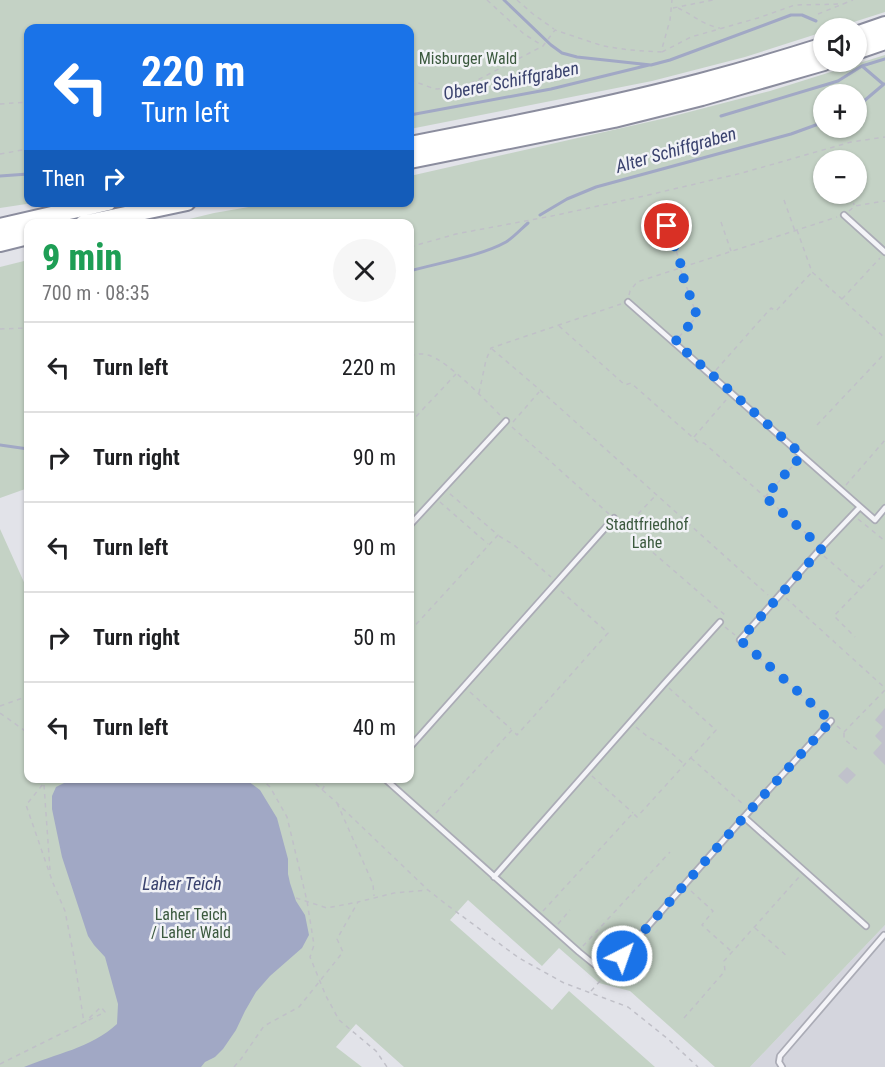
<!DOCTYPE html>
<meta charset="utf-8">
<style>
:root{--surface:#fff;--page:#f6f6f6;--text:#202124;--muted:#757577;--line:#e0e0e0}
body{margin:0;font-family:"Roboto Condensed",sans-serif;background:var(--page);color:var(--text);height:100vh;display:flex;flex-direction:column;font-size:22px;white-space:nowrap}
*{box-sizing:border-box;margin:0}
p{font-size:20px;color:var(--muted)}
.icon{flex:none;width:33px;height:33px;fill:none;stroke:currentColor;stroke-width:2;stroke-linecap:round;stroke-linejoin:round}
.map{position:relative;flex:1;overflow:hidden}
.panel{position:absolute;left:24px;top:219px;width:390px;height:564px;display:flex;flex-direction:column;background:var(--surface);border-radius:12px;box-shadow:0 2px 4px #0004}
.panel>*{flex:none}
.guide{position:absolute;left:24px;top:24px;width:390px;height:183px;border-radius:12px;box-shadow:0 2px 4px #0004;background:#1a73e8;color:#fff;overflow:hidden}
.controls{position:absolute;left:813px;top:18px;display:grid;gap:12px}
.controls a{display:grid;place-items:center;width:54px;height:54px;border-radius:50%;background:var(--surface);box-shadow:0 2px 4px #0004;font-size:30px}
.pin{position:absolute;display:grid;place-items:center;width:51px;height:51px;color:#fff;margin:-26px;border:3px solid #fff;border-radius:50%;box-shadow:0 2px 6px #0007}
.me{position:absolute;width:66px;margin:-33px;rotate:41deg;stroke-linejoin:round;filter:drop-shadow(0 0 4px #0008)}
.turn{display:flex;align-items:center;gap:21px;height:126px;padding:0 18px;font-size:27px}
.turn .icon{width:78px;height:78px;stroke-width:2.5}
.turn b{display:block;font-size:42px;line-height:51px}
.then{display:flex;align-items:center;height:57px;padding:0 18px;background:#0003;gap:12px;font-size:22px}
.round{display:grid;place-items:center;flex:none;width:63px;height:63px;border-radius:32px;background:var(--page)}
.headline{display:flex;align-items:center;justify-content:space-between;height:102px;padding:0 18px}
h1{font-size:36px;font-weight:800;line-height:45px;color:#1e9e55}
ul{padding:0;list-style:none}
li{display:flex;align-items:center;gap:18px;height:90px;padding:0 18px;border-top:2px solid var(--line)}
li div{flex:1}
li b{display:block;font-size:22px}
li em{font-style:normal}
.map>svg:first-child{display:block}
.built{fill:#d4d5dd}
.green{fill:#c4d2c5;fill-rule:evenodd}
.water{fill:#a1a8c5}
.lines{fill:none;stroke-linecap:round;stroke-linejoin:round}
.stream{stroke:#a1a8c5;stroke-width:3}
.building{fill:#c0c1cb}
.service-casing{stroke:#abacb6;stroke-width:8}
.motorway-casing{stroke:#8b8d9e;stroke-width:20}
.path{stroke:#c0c0c8;stroke-width:1.5;stroke-dasharray:4.5 4.5;stroke-linecap:butt}
.service{stroke:#f4f4f8;stroke-width:4.5}
.motorway{stroke:#fff;stroke-width:16}
.route{stroke:#1a73e8;stroke-width:10;stroke-dasharray:0 18}
.labels{text-anchor:middle;stroke-width:5;stroke-linejoin:round;paint-order:stroke}
.park-label{font-size:16px;fill:#3b593e;stroke:#f1f2f6}
.water-label{font-size:18px;font-style:italic;fill:#3a426e;stroke:#f1f2f6}
</style>
<div class="map">
<svg width="885" height="1067" viewBox="0 0 885 1067">
<rect width="100%" height="100%" fill="#e2e3e9"/>
<path class="built" d="M885,925V1067H750Z"/>
<path class="green" d="M0,0H885V12L835,28H824L823,32L745,57L652,81L410,129V28H28V202L33,203L0,208Z
M885,55V925L750,1067H715L630,991L599,983L559,948L542,966L468,900L450,920L552,1010L569,991L655,1067H404L356,1024L336,1047L362,1067H0V529L28,591V778H410V224L173,223L214,213L272,203L410,202V176L666,118L770,91ZM824,94H856V128H824ZM824,160H856V194H824Z
M28,260V488L0,498V267Z"/>
<path class="water" d="M74,778L245,779L260,790L277,818L288,859V874L290,883L296,901L305,915L309,935L302,948L270,976L256,992L245,1011L236,1030L223,1049L215,1057L205,1062L201,1067H24C55,1054 91,1048 117,1024L118,1004L105,957L94,945L88,936L62,857L52,809V796L56,787Z"/>
<g class="lines">
<path class="stream" d="M504,0L551,45L562,53L577,57L651,65L670,60L791,15H802L816,21
M862,66L883,84
M856,105L864,101L884,84
M410,115L551,89L649,65
M721,116L838,81L862,66L885,59
M0,176L28,174
M540,215L567,199L596,187L791,134L824,122
M410,271C438,263 481,256 506,242C514,237 521,229 528,223
M0,445L28,449"/>
</g>
<path class="building" d="M885,708V765L873,753L882,743L875,736L883,727L875,720Z
M847,767L856,775L847,784L838,776Z"/>
<g class="lines">
<defs>
<path id="service" d="M844,215L885,252
M628,302L875,520L885,508
M410,525L506,421
M740,640L822,547L860,507
M410,747L614,518
M384,778L579,952L606,974L617,972
M744,817L866,926
M494,877L664,684L720,622
M606,974L744,817L831,721
M782,1067L779,1062L780,1056L884,935"/>
<path id="motorway" d="M856,35L885,25
M856,51L885,41
M410,145C507,126 605,107 701,82C742,71 783,59 824,46
M410,160L614,119L702,97L824,62
M83,224L187,202
M0,227L108,202
M0,243L28,236"/>
</defs>
<use href="#service" class="service-casing"/>
<use href="#motorway" class="motorway-casing"/>
<path class="path" d="M487,0L524,34L543,46
M517,0L533,14L554,29
M673,8L713,0
M678,8C693,15 703,25 720,28
M818,14L853,0
M662,52L691,37L758,18L795,5L844,4
M410,80L435,89L464,87L543,46L555,30L603,46L629,50L661,52L670,20L672,0
M0,104L28,102
M0,154L28,149
M852,194L854,205
M784,200L795,231
M849,211L855,206L885,201
M721,222L731,251
M667,226L682,267
M797,230L812,272L885,338
M410,247L456,234L557,215L644,196L742,173L851,142L885,137
M629,295L630,291L637,282L837,217
M842,299L880,258
M559,326L625,385L631,383L699,443H704L816,542
M0,329L28,328
M679,337L697,316L680,268
M492,349L540,390L768,595
M410,356C416,354 422,353 428,355C448,361 484,399 500,415
M716,370L771,308L776,311L812,272
M479,393L486,360L491,348L621,304
M513,422L539,392
M410,423L456,374
M817,425L885,353
M512,427L609,514
M694,437L726,400
M846,485L885,440
M765,497L798,460
M440,502L488,544
M858,519L885,541
M619,523L725,615L724,617
M626,527L655,496
M499,536L514,545L551,577
M824,556L861,588L834,616L855,637
M861,588L885,563
M786,598L885,688
M725,627L735,635
M410,631L498,535L449,493
M745,645L824,715
M470,692L511,729
M0,706L28,696
M0,713L28,733
M837,726L844,732L885,690
M636,727L648,737L661,744L684,764
M844,733V739L860,752
M691,758L744,805
M592,776L633,813
M48,778L26,805L53,883L65,911L74,957L84,1023
M260,778L270,787L287,817L307,901L314,945L310,957L326,996L339,1020L376,1051L387,1067
M309,778L336,802L428,890L447,905L519,958L564,983L628,1007L668,1039L698,1067
M44,785L50,870
M322,790L329,778
M337,803L373,884L374,896
M436,813L512,730L517,735L608,633L561,591
M691,891L713,911L702,925L731,951
M296,898L327,908L358,902
M543,911L633,813L637,817L716,730L669,688
M558,924L570,910
M755,928L788,957
M583,946L670,852
M591,991L602,979
M684,1018L725,971L724,961L799,877
M0,1064L105,1012L101,1007L85,1022
M234,1067L241,1059L264,1026L299,1007L343,952L337,939L358,902L394,893L428,890"/>
<use href="#service" class="service"/>
<use href="#motorway" class="motorway"/>
</g>
<g class="lines">
<path class="route" d="M622,956L744,817L831,721L740,640L822,548L765,497L802,455L675,342L697,316L680,268H682L667,226"/>
</g>
<g class="labels">
<g class="park-label">
<text x="468" y="64">Misburger Wald</text>
<text x="647" y="530">Stadtfriedhof<tspan x="647" dy="18">Lahe</tspan></text>
<text x="191" y="920">Laher Teich<tspan x="191" dy="18">/ Laher Wald</tspan></text>
</g>
<g class="water-label">
<text transform="translate(511 81) rotate(-11)" y="6">Oberer Schiffgraben</text>
<text transform="translate(676 150) rotate(-16)" y="6">Alter Schiffgraben</text>
<text x="182" y="890">Laher Teich</text>
</g>
</g>
</svg>
<div class="controls">
<a><svg class="icon" aria-label="sound" viewBox="0 0 24 24"><path d="M4 9h4l5-4v14l-5-4H4zM17 9q2 3 0 6"/></svg></a>
<a>+</a>
<a>−</a>
</div>
<div class="pin" style="left:667px;top:226px;background:#d93025"><svg class="icon" aria-label="arrive" viewBox="0 0 24 24"><path d="M6 21V4h12l-3 4 3 4H6"/></svg></div>
<svg class="me" style="left:622px;top:956px" viewBox="-20 -20 40 40"><circle r="17" fill="#1a73e8" stroke="#fff" stroke-width="3"/><path d="M0-11L8 9 0 5-8 9z" fill="#fff"/></svg>
<div class="guide">
<div class="turn"><svg class="icon" aria-label="left" viewBox="0 0 24 24"><path d="M17 20v-9H6M10 6l-5 5 5 5"/></svg><div><b>220 m</b>Turn left</div></div>
<div class="then">Then<svg class="icon" aria-label="right" viewBox="0 0 24 24"><path d="M7 20v-9h11M14 6l5 5-5 5"/></svg></div>
</div>
<section class="panel">
<div class="headline"><div><h1>9 min</h1><p>700 m · 08:35</p></div><a class="round"><svg class="icon" aria-label="close" viewBox="0 0 24 24"><path d="M6 6l12 12M18 6L6 18"/></svg></a></div>
<ul>
<li><svg class="icon" aria-label="left" viewBox="0 0 24 24"><path d="M17 20v-9H6M10 6l-5 5 5 5"/></svg><div><b>Turn left</b></div><em>220 m</em></li>
<li><svg class="icon" aria-label="right" viewBox="0 0 24 24"><path d="M7 20v-9h11M14 6l5 5-5 5"/></svg><div><b>Turn right</b></div><em>90 m</em></li>
<li><svg class="icon" aria-label="left" viewBox="0 0 24 24"><path d="M17 20v-9H6M10 6l-5 5 5 5"/></svg><div><b>Turn left</b></div><em>90 m</em></li>
<li><svg class="icon" aria-label="right" viewBox="0 0 24 24"><path d="M7 20v-9h11M14 6l5 5-5 5"/></svg><div><b>Turn right</b></div><em>50 m</em></li>
<li><svg class="icon" aria-label="left" viewBox="0 0 24 24"><path d="M17 20v-9H6M10 6l-5 5 5 5"/></svg><div><b>Turn left</b></div><em>40 m</em></li>
</ul>
</section>
</div>
